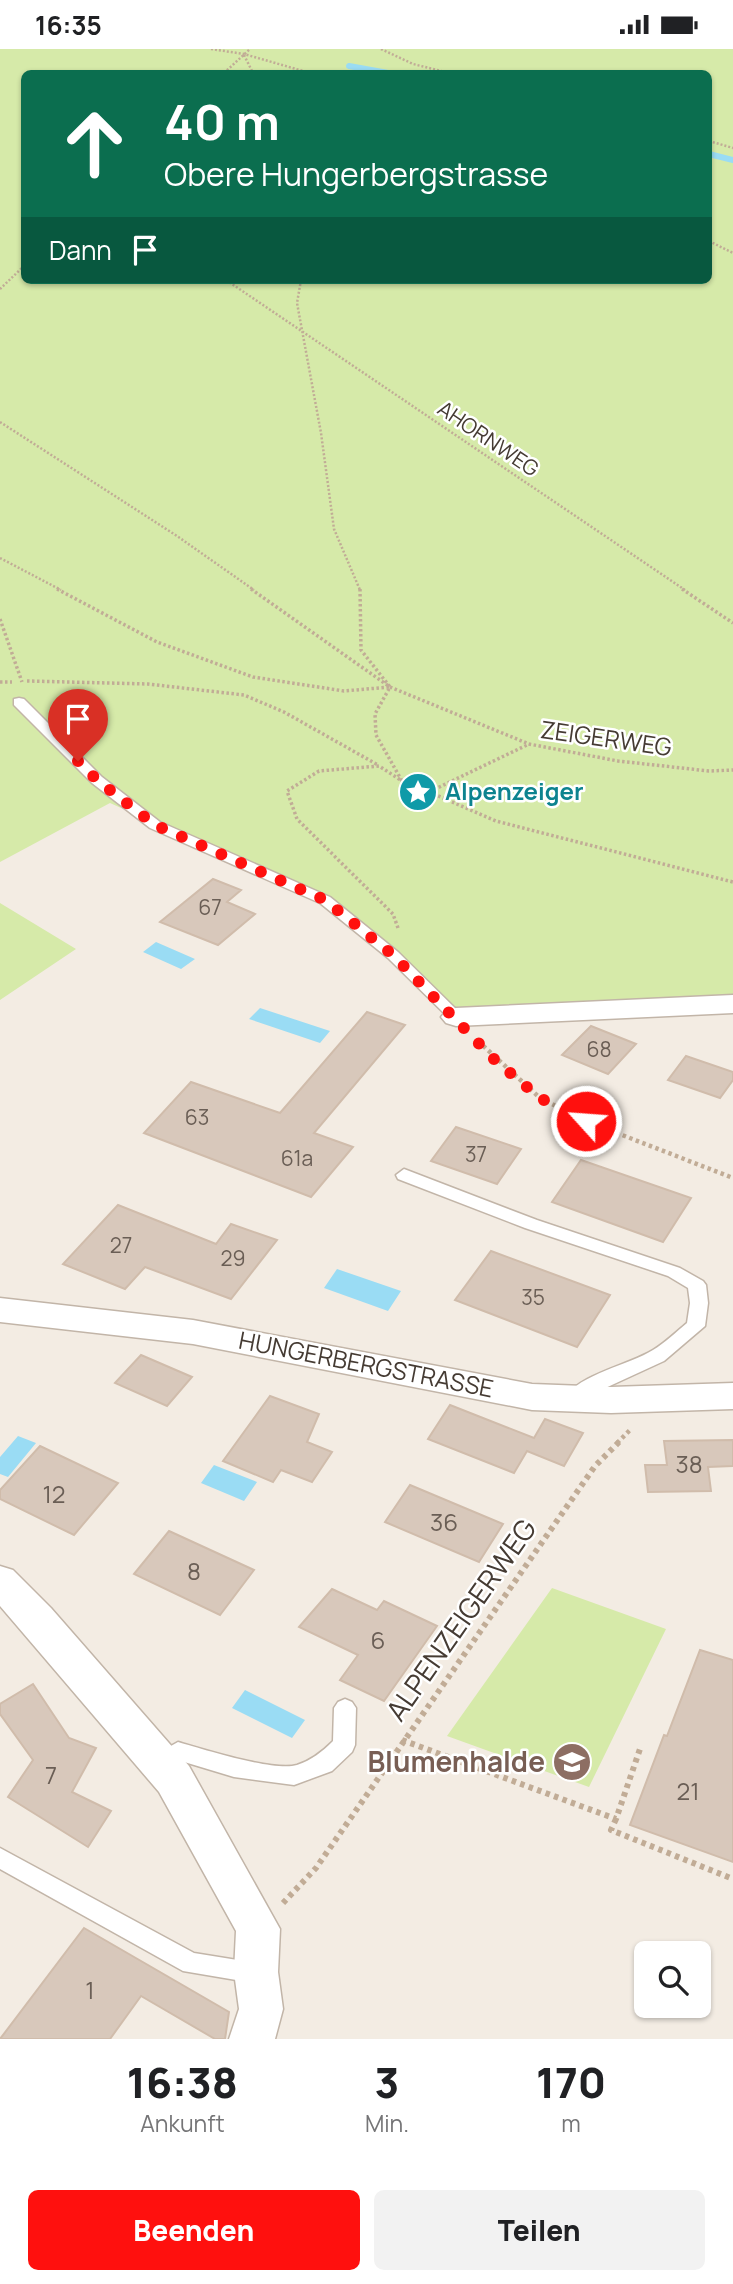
<!DOCTYPE html>
<html lang="de">
<style>
:root{--surface:#fff;--page:#f2f2f2;--text:#202124;--muted:#757577;--accent:#ff100e}
body{margin:0;font-family:Manrope,sans-serif;background:var(--page);color:var(--text);height:100vh;display:flex;flex-direction:column;font-size:26px;white-space:nowrap}
*{box-sizing:border-box;margin:0}
p{font-size:23px;color:var(--muted)}
.icon{flex:none;width:38px;height:38px;fill:none;stroke:currentColor;stroke-width:2;stroke-linecap:round;stroke-linejoin:round}
.map{position:relative;height:1990px;overflow:hidden}
.sheet{display:flex;flex-direction:column;background:var(--surface);flex:1}
.sheet>*{flex:none}
.banner{position:absolute;left:21px;top:21px;width:691px;height:214px;border-radius:10px;box-shadow:0 2px 5px #0004;background:#0b6e4f;color:#fff;overflow:hidden}
.fabs{position:absolute;left:634px;top:1892px;display:grid;gap:14px}
.fabs a{display:grid;place-items:center;width:77px;height:77px;border-radius:10px;background:var(--surface);box-shadow:0 2px 5px #0004;font-size:35px}
.pin{position:absolute;display:grid;place-items:center;width:60px;height:60px;color:#fff;margin:-72px -30px;border-radius:50% 50% 50% 0;rotate:-45deg;box-shadow:0 0 7px #0007}
.pin .icon{rotate:45deg}
.me{position:absolute;width:77px;margin:-38px;rotate:296deg;stroke-linejoin:round;filter:drop-shadow(0 0 5px #0008)}
.turn{display:flex;align-items:center;gap:24px;height:147px;padding:0 28px;font-size:32px}
.turn .icon{width:91px;height:91px;stroke-width:2.5}
.turn b{display:block;font-size:49px;line-height:60px}
.then{display:flex;align-items:center;height:66px;padding:0 28px;background:#0003;gap:14px;font-size:26px}
.eta{display:flex;justify-content:space-evenly;align-items:center;height:119px;text-align:center}
.eta b{font-size:42px;font-weight:800;line-height:49px}
.cta{display:flex;gap:14px;margin-top:auto;padding:14px 28px}
.cta a{flex:1;height:80px;border-radius:10px;background:var(--accent);color:#fff;font-size:28px;font-weight:800;line-height:80px;text-align:center}
.cta a+a{background:var(--page);color:var(--text)}
.status{display:flex;justify-content:space-between;align-items:center;height:49px;padding:0 35px;background:var(--surface);direction:ltr}
.status svg{height:19px;fill:currentColor}
.map>svg:first-child{display:block}
.green{fill:#d6eaa9;fill-rule:evenodd}
.water{fill:#9adcf4}
.lines{fill:none;stroke-linecap:round;stroke-linejoin:round}
.stream{stroke:#9adcf4;stroke-width:6}
.building{fill:#d8c8bb;stroke:#d0bcab;stroke-width:2}
.service-casing{stroke:#c2b5a8;stroke-width:3}
.minor-casing{stroke:#c2b5a8;stroke-width:3}
.path-far3{stroke:#c1ac96;stroke-width:2.5;stroke-dasharray:2 2;stroke-linecap:butt}
.path-far2{stroke:#c1ac96;stroke-width:3.5;stroke-dasharray:2.5 2.5;stroke-linecap:butt}
.path-far1{stroke:#c1ac96;stroke-width:4.5;stroke-dasharray:3.5 3.5;stroke-linecap:butt}
.path{stroke:#c1ac96;stroke-width:6;stroke-dasharray:4.5 4.5;stroke-linecap:butt}
.service{fill:#fff;fill-rule:evenodd}
.minor{fill:#fff;fill-rule:evenodd}
.route{stroke:#ff100e;stroke-width:12;stroke-dasharray:0 21.6}
.labels{text-anchor:middle;stroke-width:5;stroke-linejoin:round;paint-order:stroke}
.far-street-label{font-size:21px;fill:#453b33;stroke:#fff}
.number-label{font-size:21px;fill:#6a5e55}
.street-label{font-size:24px;fill:#453b33;stroke:#fff}
.culture-label{font-size:24px;font-weight:bold;fill:#0d838f;stroke:#fff;text-anchor:start}
.near-number-label{font-size:24px;fill:#6a5e55}
.near-street-label{font-size:28px;fill:#453b33;stroke:#fff}
.near-education-label{font-size:28px;font-weight:bold;fill:#785e54;stroke:#fff;text-anchor:end}
</style>
<div class="status"><b>16:35</b><svg viewBox="0 0 49 12"><path d="M0 12V9h3v3zM5 12V6h3v6zM10 12V3h3v9zM15 12V0h3v12zM26 1h20v11H26zM47 4h2v5h-2z"/></svg></div>
<div class="map">
<svg width="733" height="1990" viewBox="0 0 733 1990">
<rect width="100%" height="100%" fill="#f3ece3"/>
<path class="green" d="M0,0H733V955L456,968L325,851L110,754L0,813ZM24,24H709V231H24Z
M0,854L76,900L0,951Z
M552,1539L666,1580L589,1738L447,1687Z"/>
<path class="water" d="M156,893L195,910L181,920L143,903Z
M260,959L330,982L320,994L249,970Z
M337,1220L401,1242L388,1262L324,1239Z
M18,1387L36,1394L8,1428L0,1425V1408Z
M214,1416L257,1433L244,1452L201,1434Z
M245,1641L305,1671L292,1689L232,1659Z"/>
<g class="lines">
<path class="stream" d="M349,17L388,24
M709,105L733,111"/>
</g>
<path class="building" d="M213,830L241,841L227,853L255,865L218,896L160,873Z
M367,963L405,976L314,1084L353,1098L311,1148L144,1084L191,1033L280,1064Z
M591,977L636,995L608,1025L562,1006Z
M686,1007L733,1023V1031L720,1049L668,1031Z
M456,1078L521,1100L497,1135L431,1112Z
M581,1111L691,1149L663,1193L552,1153Z
M118,1156L216,1195L231,1175L277,1191L231,1250L145,1218L125,1240L63,1215Z
M491,1202L610,1246L577,1298L455,1251Z
M141,1306L192,1328L167,1357L115,1334Z
M270,1347L319,1365L307,1393L332,1403L312,1433L281,1421L273,1433L223,1412Z
M450,1356L534,1389L545,1370L583,1384L564,1417L527,1402L514,1424L428,1390Z
M733,1391V1417L708,1418L711,1442L648,1443L645,1416H667L664,1392Z
M40,1397L118,1434L74,1486L0,1450V1441Z
M410,1436L503,1475L479,1513L385,1473Z
M169,1482L254,1521L220,1566L134,1525Z
M332,1540L377,1561L384,1552L437,1577L384,1652L340,1631L358,1606L299,1578Z
M700,1601L733,1611V1813L630,1776L664,1686L667,1687Z
M33,1635L69,1689L96,1699L72,1743L111,1762L88,1798L8,1748L33,1711L0,1665V1655Z
M84,1879L229,1963L225,1990H215L141,1947L110,1990H0Z"/>
<g class="lines">
<defs>
<path id="service" d="M19,649L24,650L102,728L160,773L330,848L398,903L461,965L464,968L461,971H451L388,909L320,854L150,779L92,734L14,656V650Z
M404,1120L537,1171L680,1219L703,1232L706,1236L708,1254L705,1277L664,1312L601,1341L582,1353L575,1355L568,1353L566,1348C578,1326 631,1315 653,1301C665,1294 676,1283 687,1274L690,1254L688,1239L668,1227L525,1179L398,1130L396,1126Z
M345,1650L352,1653L356,1659L355,1696L352,1703L332,1722L294,1736L234,1728L181,1712L161,1723L153,1721L150,1714L153,1707L178,1693C203,1700 274,1723 297,1716C312,1711 322,1703 333,1692L334,1659L338,1653Z
M0,1799L194,1904L262,1915L266,1923L262,1931L254,1934L183,1922L0,1820Z"/>
<path id="minor" d="M733,946V964L456,977L446,974L441,968L446,962L456,959Z
M0,1249L193,1271L532,1335L611,1338L733,1334V1360L611,1364L532,1361L193,1295L0,1273Z
M0,1517L13,1521L51,1559L189,1717L280,1880L278,1923L283,1960L275,1990H229L239,1960L234,1923L236,1882L159,1743L0,1557Z"/>
</defs>
<use href="#service" class="service-casing"/>
<use href="#minor" class="minor-casing"/>
<path class="path-far3" d="M211,0L244,5L310,24
M381,0L413,15L449,24
M244,6L253,24
M224,24L250,0
M709,92L733,99
M709,192L733,204
M226,231L685,541
M301,231L297,254L321,384L334,480L360,541
M0,240L24,217
M0,373L177,487L254,541
M0,509L61,541"/>
<path class="path-far2" d="M57,540L157,593L253,628L344,642L390,638
M251,540L390,638L529,695L618,712L709,722L733,721
M360,540L361,601L390,638L375,665L376,686L402,732
M682,540L733,574
M0,570L22,633
M27,632L148,635L244,646L284,663L378,716
M0,633H12
M429,743L496,772L733,833
M398,879L393,865L297,770L287,742L319,722L379,717L402,732L429,743L529,695"/>
<path class="path-far1" d="M478,992L540,1049L586,1072L733,1129
M617,1394L631,1380"/>
<path class="path" d="M402,1691L616,1770L640,1700
M616,1770L611,1781L733,1830
M283,1854L316,1819L595,1417L619,1393"/>
<use href="#service" class="service"/>
<use href="#minor" class="minor"/>
</g>
<g class="lines">
<path class="route" d="M78,712L97,731L155,776L325,851L393,906L495,1011L540,1049L586,1072"/>
</g>
<defs>
<symbol id="sight-disc" viewBox="-11 -11 22 22"><circle r="9.5" fill="#0f9aa8" stroke="#fff"/><path d="M0-6L1.8-2.2L6-1.7L2.9 1.2L3.7 5.4L0 3.3L-3.7 5.4L-2.9 1.2L-6-1.7L-1.8-2.2Z" fill="#fff"/></symbol>
<symbol id="university-disc" viewBox="-11 -11 22 22"><circle r="9.5" fill="#8d6e63" stroke="#fff"/><path d="M0-5L7-2L0 1L-7-2ZM-4 1L0 2.5L4 1V4Q0 6-4 4Z" fill="#fff"/></symbol>
</defs>
<g fill-rule="evenodd">
<use href="#sight-disc" x="396" y="721" width="44" height="44"/>
<use href="#university-disc" x="550" y="1691" width="44" height="44"/>
</g>
<g class="labels">
<g class="far-street-label">
<text transform="translate(488 390) rotate(34)" y="7">AHORNWEG</text>
</g>
<g class="number-label">
<text x="210" y="866">67</text>
<text x="599" y="1008">68</text>
<text x="197" y="1076">63</text>
<text x="476" y="1113">37</text>
<text x="297" y="1117">61a</text>
<text x="121" y="1204">27</text>
<text x="233" y="1217">29</text>
<text x="533" y="1256">35</text>
</g>
<g class="street-label">
<text transform="translate(606 690) rotate(8)" y="8">ZEIGERWEG</text>
<text transform="translate(366 1316) rotate(11)" y="8">HUNGERBERGSTRASSE</text>
</g>
<g class="culture-label">
<text x="445" y="751">Alpenzeiger</text>
</g>
<g class="near-number-label">
<text x="689" y="1424">38</text>
<text x="54" y="1454">12</text>
<text x="444" y="1482">36</text>
<text x="194" y="1531">8</text>
<text x="378" y="1600">6</text>
<text x="51" y="1735">7</text>
<text x="688" y="1751">21</text>
<text x="90" y="1950">1</text>
</g>
<g class="near-street-label">
<text transform="translate(461 1571) rotate(-55)" y="10">ALPENZEIGERWEG</text>
</g>
<g class="near-education-label">
<text x="545" y="1723">Blumenhalde</text>
</g>
</g>
</svg>
<div class="fabs">
<a><svg class="icon" aria-label="search" viewBox="0 0 24 24"><circle cx="10" cy="10" r="6"/><path d="M15 15l6 6"/></svg></a>
</div>
<div class="pin" style="left:78px;top:712px;background:#d93025"><svg class="icon" aria-label="arrive" viewBox="0 0 24 24"><path d="M6 21V4h12l-3 4 3 4H6"/></svg></div>
<svg class="me" style="left:586px;top:1072px" viewBox="-20 -20 40 40"><circle r="17" fill="#ff100e" stroke="#fff" stroke-width="3"/><path d="M0-11L8 9 0 5-8 9z" fill="#fff"/></svg>
<div class="banner">
<div class="turn"><svg class="icon" aria-label="ahead" viewBox="0 0 24 24"><path d="M12 20V5M6 11l6-6 6 6"/></svg><div><b>40 m</b>Obere Hungerbergstrasse</div></div>
<div class="then">Dann<svg class="icon" aria-label="arrive" viewBox="0 0 24 24"><path d="M6 21V4h12l-3 4 3 4H6"/></svg></div>
</div>
</div>
<section class="sheet">
<div class="eta">
<div><b>16:38</b><p>Ankunft</p></div>
<div><b>3</b><p>Min.</p></div>
<div><b>170</b><p>m</p></div>
</div>
<div class="cta"><a>Beenden</a><a>Teilen</a></div>
</section>
